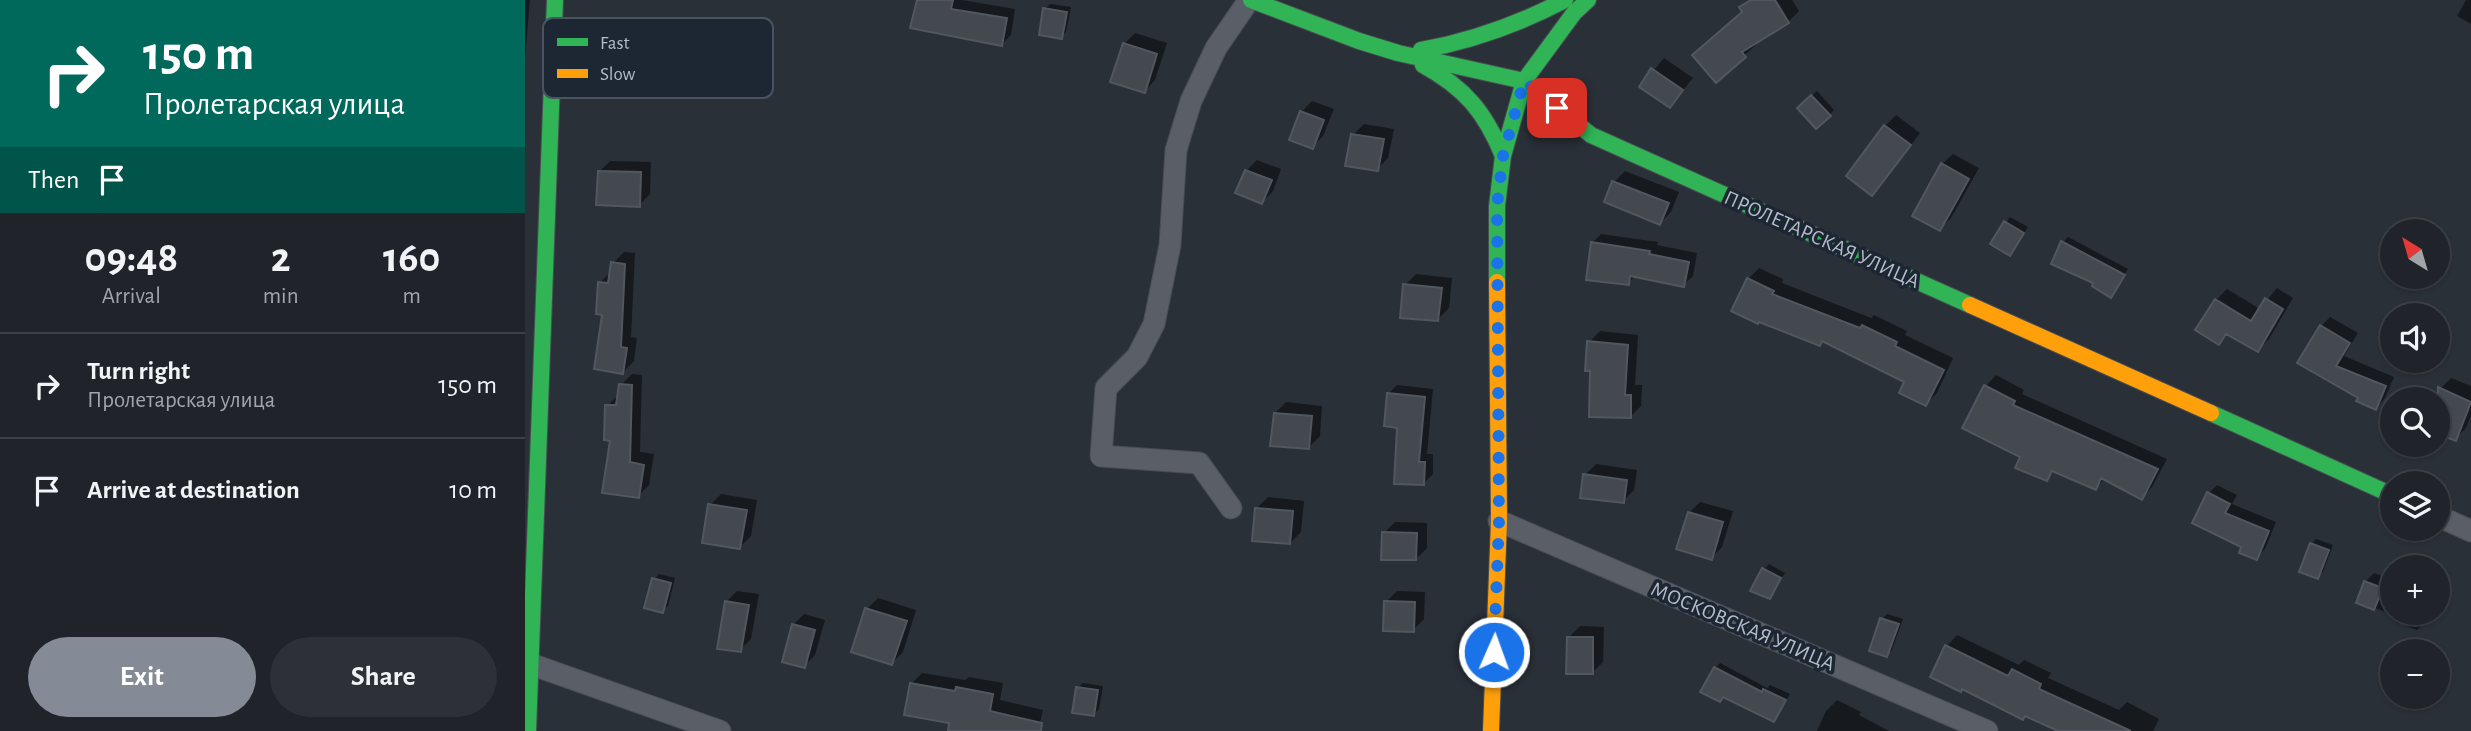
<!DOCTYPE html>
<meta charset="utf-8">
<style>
:root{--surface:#20242a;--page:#2d3036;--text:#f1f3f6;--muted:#a2a4a8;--line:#3d4147;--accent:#848b96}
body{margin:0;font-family:"Alegreya Sans",sans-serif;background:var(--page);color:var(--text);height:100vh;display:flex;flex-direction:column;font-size:26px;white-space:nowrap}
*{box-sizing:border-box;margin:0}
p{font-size:23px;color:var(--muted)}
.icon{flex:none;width:38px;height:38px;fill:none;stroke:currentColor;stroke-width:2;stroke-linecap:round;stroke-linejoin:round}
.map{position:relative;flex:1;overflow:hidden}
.panel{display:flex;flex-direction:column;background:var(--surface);width:525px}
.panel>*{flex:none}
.hud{background:#00695c;color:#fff;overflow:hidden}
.needle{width:46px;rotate:323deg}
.buttons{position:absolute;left:1855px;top:219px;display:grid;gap:14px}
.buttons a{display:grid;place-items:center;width:70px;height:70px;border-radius:50%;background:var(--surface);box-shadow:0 2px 5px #0004,0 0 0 2px var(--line);font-size:35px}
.pin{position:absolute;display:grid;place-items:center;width:60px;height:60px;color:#fff;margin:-30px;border-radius:14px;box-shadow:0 4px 10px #0006}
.me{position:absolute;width:77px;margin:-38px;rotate:2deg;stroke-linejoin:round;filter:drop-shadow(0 0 5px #0008)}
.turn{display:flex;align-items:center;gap:24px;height:147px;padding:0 28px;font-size:32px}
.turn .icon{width:91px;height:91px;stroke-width:2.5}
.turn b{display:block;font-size:49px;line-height:60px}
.then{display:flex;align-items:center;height:66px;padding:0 28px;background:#0003;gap:14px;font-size:26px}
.eta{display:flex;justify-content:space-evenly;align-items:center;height:119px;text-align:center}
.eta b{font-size:42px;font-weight:700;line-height:49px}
.action{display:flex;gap:14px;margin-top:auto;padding:14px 28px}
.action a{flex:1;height:80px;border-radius:42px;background:var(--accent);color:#fff;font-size:28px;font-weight:700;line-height:80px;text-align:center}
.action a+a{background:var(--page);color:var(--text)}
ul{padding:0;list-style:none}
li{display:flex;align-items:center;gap:21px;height:105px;padding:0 28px;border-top:2px solid var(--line)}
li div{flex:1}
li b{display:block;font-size:26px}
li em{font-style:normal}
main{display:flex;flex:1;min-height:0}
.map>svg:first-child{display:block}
.shadow{fill:#0007}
.building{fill:#444950;stroke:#52575f;stroke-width:2}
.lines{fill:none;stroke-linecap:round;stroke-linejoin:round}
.street-casing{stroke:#484c53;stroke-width:23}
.fast-casing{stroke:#484c53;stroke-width:18}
.slow-casing{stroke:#484c53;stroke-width:18}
.street{stroke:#5a5e66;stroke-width:21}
.fast{stroke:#30b455;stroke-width:16}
.slow{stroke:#ff9f0a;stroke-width:16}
.route{stroke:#1a73e8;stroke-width:12;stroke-dasharray:0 21.6}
.labels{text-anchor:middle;stroke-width:7;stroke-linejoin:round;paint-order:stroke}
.street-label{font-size:21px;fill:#b4bcc9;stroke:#1d2633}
.key{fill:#1d2633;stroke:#4a5360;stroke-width:2}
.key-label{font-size:19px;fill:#b4bcc9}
</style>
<main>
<section class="panel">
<div class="hud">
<div class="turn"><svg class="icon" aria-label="right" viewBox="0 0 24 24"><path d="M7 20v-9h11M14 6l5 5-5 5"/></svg><div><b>150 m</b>Пролетарская улица</div></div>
<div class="then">Then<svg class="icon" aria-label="arrive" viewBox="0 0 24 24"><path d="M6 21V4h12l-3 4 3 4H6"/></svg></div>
</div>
<div class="eta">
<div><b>09:48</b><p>Arrival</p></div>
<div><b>2</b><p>min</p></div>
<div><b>160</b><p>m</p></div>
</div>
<ul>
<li><svg class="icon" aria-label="right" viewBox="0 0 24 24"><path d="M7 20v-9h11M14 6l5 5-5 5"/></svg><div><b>Turn right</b><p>Пролетарская улица</p></div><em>150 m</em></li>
<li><svg class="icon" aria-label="arrive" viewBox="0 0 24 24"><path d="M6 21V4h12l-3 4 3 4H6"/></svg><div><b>Arrive at destination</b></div><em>10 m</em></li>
</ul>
<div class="action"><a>Exit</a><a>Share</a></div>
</section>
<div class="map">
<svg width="1946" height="731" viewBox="0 0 1946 731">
<rect width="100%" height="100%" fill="#2a3038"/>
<path class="shadow" d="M0,0H5L0,58Z
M394,0H437L490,9L486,35L477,44Z
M1224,0H1267L1274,11L1263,22L1229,42L1231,45L1191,80L1218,11L1216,8Z
M1941,0H1946V24L1932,16Z
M525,4L546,7L541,32L536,37L520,9Z
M610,33L642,43L630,80L620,91L599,44Z
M1139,58L1168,78L1145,106L1116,86Z
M1292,91L1309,110L1291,127L1274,108Z
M787,101L809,109L798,136L787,147L776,112Z
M1371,115L1395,133L1358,182L1347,193L1360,126Z
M839,124L869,129L863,158L852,169L828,135Z
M1428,154L1454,168L1426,218L1415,229L1417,164Z
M732,160L756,169L748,191L737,202L721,171Z
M85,161L126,162L125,194L114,205L74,172Z
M1100,171L1154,192L1146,212L1135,223L1089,182Z
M1485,217L1503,227L1485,254L1467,243Z
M1076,234L1133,242L1132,245L1172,253L1168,276L1158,285L1110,276L1103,283L1067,243Z
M1543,237L1603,269L1586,296L1571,282L1528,263L1538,242Z
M99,252L110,253L106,337L112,338L109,361L98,372L80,313L75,283L86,271L88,263Z
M1234,268L1258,279L1257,283L1346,318L1349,315L1382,331L1380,335L1428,358L1412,393L1401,404L1381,381L1298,340L1294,344L1223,279Z
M891,274L927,278L924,308L913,319L880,285Z
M1752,288L1768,298L1744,339L1733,350L1704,333L1694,343L1672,329L1691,300L1702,289L1735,309Z
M1805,317L1833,333L1819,356L1869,377L1860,398L1851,408L1775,363L1796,326Z
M1075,331L1113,335L1110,385H1117L1116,406L1105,417L1067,370L1064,342Z
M107,374L117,375L115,452L129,454L124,485L113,496L87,439L82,406L93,395L96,385Z
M1471,375L1499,390L1497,394L1642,459L1627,487L1617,497L1580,478L1571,488L1531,470L1522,479L1497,456L1440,427L1461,386Z
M1926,378L1946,386V416L1941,428L1930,439L1913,432V399H1911L1915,389Z
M872,385L908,389L902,454H908V474L899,483L873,426L863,394Z
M761,402L797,406L795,436L784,447L750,413Z
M1071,464L1112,470L1109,490L1098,501L1060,475Z
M1692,485L1712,495L1707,504L1751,522L1740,549L1731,558L1719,546L1684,493Z
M196,494L232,500L226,536L215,547L185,505Z
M743,497L779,501L776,532L765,543L732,508Z
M1175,502L1208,511L1197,547L1186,558L1164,513Z
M870,522L902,523V548L891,559L859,533Z
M1791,539L1808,545L1798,572L1792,577L1786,544Z
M1244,564L1260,573L1244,597L1239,569Z
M1849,573L1867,580V612H1904L1901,621L1892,630L1870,622L1872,616L1833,602L1840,582Z
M134,574L150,578L143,606L137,611L129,579Z
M212,591L234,594L226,639L215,650L201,602Z
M872,591L900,592L899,619L888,630L861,602Z
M353,598L391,610L378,652L367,663L342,609Z
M279,614L300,620L290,655L279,666L268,625Z
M1362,614L1378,619L1367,650L1362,655L1357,619Z
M1055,626L1079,627L1078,662L1067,673L1044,637Z
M1432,635L1494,665L1499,660L1526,673L1523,678L1594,710L1602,702L1634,719L1628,731H1537L1422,646Z
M1195,663L1242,688L1245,685L1265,694L1253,715L1248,720L1190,668Z
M397,673L440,680L444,677L478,683L475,700L518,710L513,731H424L426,721L386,684Z
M558,683L578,686L574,709L569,714L552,688Z
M1312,700L1336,712L1334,715L1364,731H1292L1301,711Z"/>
<path class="building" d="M392,0H428L426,9L482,18L477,46L385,28Z
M1226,0H1250L1264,23L1217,52L1221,57L1191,83L1167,55L1217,12L1214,7Z
M518,8L542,12L537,39L514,35Z
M598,43L632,54L620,93L585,82Z
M1126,68L1158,90L1145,108L1114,87Z
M1286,95L1306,116L1291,129L1272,108Z
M775,111L799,120L788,149L764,140Z
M1359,125L1386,145L1347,196L1321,176Z
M826,134L859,139L853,171L820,166Z
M1416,163L1444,179L1415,231L1387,216Z
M720,170L747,180L737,204L710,193Z
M73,171L116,172L115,207L71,205Z
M1087,181L1144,203L1135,225L1079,202Z
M1479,221L1499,233L1485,256L1465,244Z
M1536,241L1600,275L1586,298L1567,286L1568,283L1526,264Z
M1066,242L1125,251L1124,254L1164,262L1159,287L1105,276L1104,285L1061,280Z
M86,262L100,264L96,347L102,348L98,374L69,369L77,315L71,314L73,282L83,283Z
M1222,278L1249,291L1247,294L1335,328L1337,325L1372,342L1370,346L1419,370L1401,406L1374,393L1379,382L1297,341L1295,346L1234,322L1233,324L1206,311Z
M878,284L917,288L913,321L875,318Z
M1740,298L1758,309L1733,352L1701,334L1694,345L1670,330L1690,299L1726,321Z
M1795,325L1825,343L1811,366L1861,386L1851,410L1831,401L1833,398L1772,363Z
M1062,341L1103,345L1100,395H1106V418L1064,417L1065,371H1060Z
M94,384L107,385L105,462L119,465L114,498L77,493L85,441L79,440L80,405H91Z
M1459,385L1490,401L1488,405L1633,469L1617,500L1576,478L1571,490L1527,471L1522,481L1490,468L1495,457L1437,428Z
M1913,387L1946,402L1931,441L1913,434Z
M862,393L900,397L894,462H900L899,485L869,484L872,428L859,426Z
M749,413L787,416L784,449L745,446Z
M1058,474L1102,480L1099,503L1055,498Z
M1682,492L1705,504L1700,513L1744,531L1732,560L1714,553L1716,547L1667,523Z
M183,504L222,510L215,549L177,543Z
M730,508L768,511L765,544L727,541Z
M1163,512L1198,522L1187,560L1151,549Z
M857,532L892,533L891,560H856Z
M1785,543L1804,550L1793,579L1774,572Z
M1237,568L1256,578L1245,599L1225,591Z
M127,578L146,583L138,613L119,608Z
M1839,581L1858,588L1849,610L1831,603Z
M200,601L224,605L216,652L192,649Z
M859,601L890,602L889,632L858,631Z
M340,608L382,621L367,665L326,652Z
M1355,618L1374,624L1362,657L1344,651Z
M267,624L290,630L280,668L257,662Z
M1042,637H1068V674H1041Z
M1420,645L1483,676L1487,669L1516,684L1514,689L1606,731H1533L1500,716L1498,720L1437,689L1436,692L1405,677Z
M1189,667L1237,692L1238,689L1261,700L1249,722L1198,697L1195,702L1175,692Z
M385,683L430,691L431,687L468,694L465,711L517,723L516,731H423L424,723L379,715Z
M551,687L573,690L569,716L547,713Z"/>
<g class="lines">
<defs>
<path id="street" d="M706,508L674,463L576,456L581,388L612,357L629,324L645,245L651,150L666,101L691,48L724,0
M1913,516L1946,531
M974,521L1462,731
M0,662L195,731"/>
<path id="fast" d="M726,0L834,41L873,53L999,81L1066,135L1445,305
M896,50C947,41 994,24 1040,0
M898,65C940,88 960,112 978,156
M972,282V206L978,156L999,81L1049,13L1063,0
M1686,413L1867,495
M3,731L30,0"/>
<path id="slow" d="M1445,305L1686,413
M966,731L974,521L972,282"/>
</defs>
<use href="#street" class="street-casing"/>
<use href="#fast" class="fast-casing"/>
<use href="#slow" class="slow-casing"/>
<use href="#street" class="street"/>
<use href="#fast" class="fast"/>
<use href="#slow" class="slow"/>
</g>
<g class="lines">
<path class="route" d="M969,652L974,521L972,206L978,156L999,81L1032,108"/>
</g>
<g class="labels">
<g class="street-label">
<text transform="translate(1297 239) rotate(24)" y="7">ПРОЛЕТАРСКАЯ УЛИЦА</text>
<text transform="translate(1218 626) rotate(23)" y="7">МОСКОВСКАЯ УЛИЦА</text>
</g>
</g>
<rect x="18" y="18" width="230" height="80" rx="10" class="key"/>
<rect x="32" y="38" width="31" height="8" fill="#30b455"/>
<rect x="32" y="69" width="31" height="9" fill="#ff9f0a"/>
<g class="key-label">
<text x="75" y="49">Fast</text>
<text x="75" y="80">Slow</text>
</g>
</svg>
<div class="buttons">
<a><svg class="needle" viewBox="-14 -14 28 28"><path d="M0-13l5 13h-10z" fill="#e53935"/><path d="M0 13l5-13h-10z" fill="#a2a4a8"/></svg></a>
<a><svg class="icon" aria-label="sound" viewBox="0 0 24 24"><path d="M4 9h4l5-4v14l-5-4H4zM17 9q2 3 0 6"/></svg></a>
<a><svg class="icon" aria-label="search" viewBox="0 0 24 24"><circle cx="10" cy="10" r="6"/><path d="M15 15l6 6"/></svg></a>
<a><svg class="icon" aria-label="layers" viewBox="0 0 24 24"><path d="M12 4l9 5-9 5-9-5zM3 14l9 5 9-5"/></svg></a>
<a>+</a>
<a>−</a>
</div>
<div class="pin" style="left:1032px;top:108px;background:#d93025"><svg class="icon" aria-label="arrive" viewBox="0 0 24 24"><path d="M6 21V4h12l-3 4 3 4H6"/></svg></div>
<svg class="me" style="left:969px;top:652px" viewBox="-20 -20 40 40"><circle r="17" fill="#1a73e8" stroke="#fff" stroke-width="3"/><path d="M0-11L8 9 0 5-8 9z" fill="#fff"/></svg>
</div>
</main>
